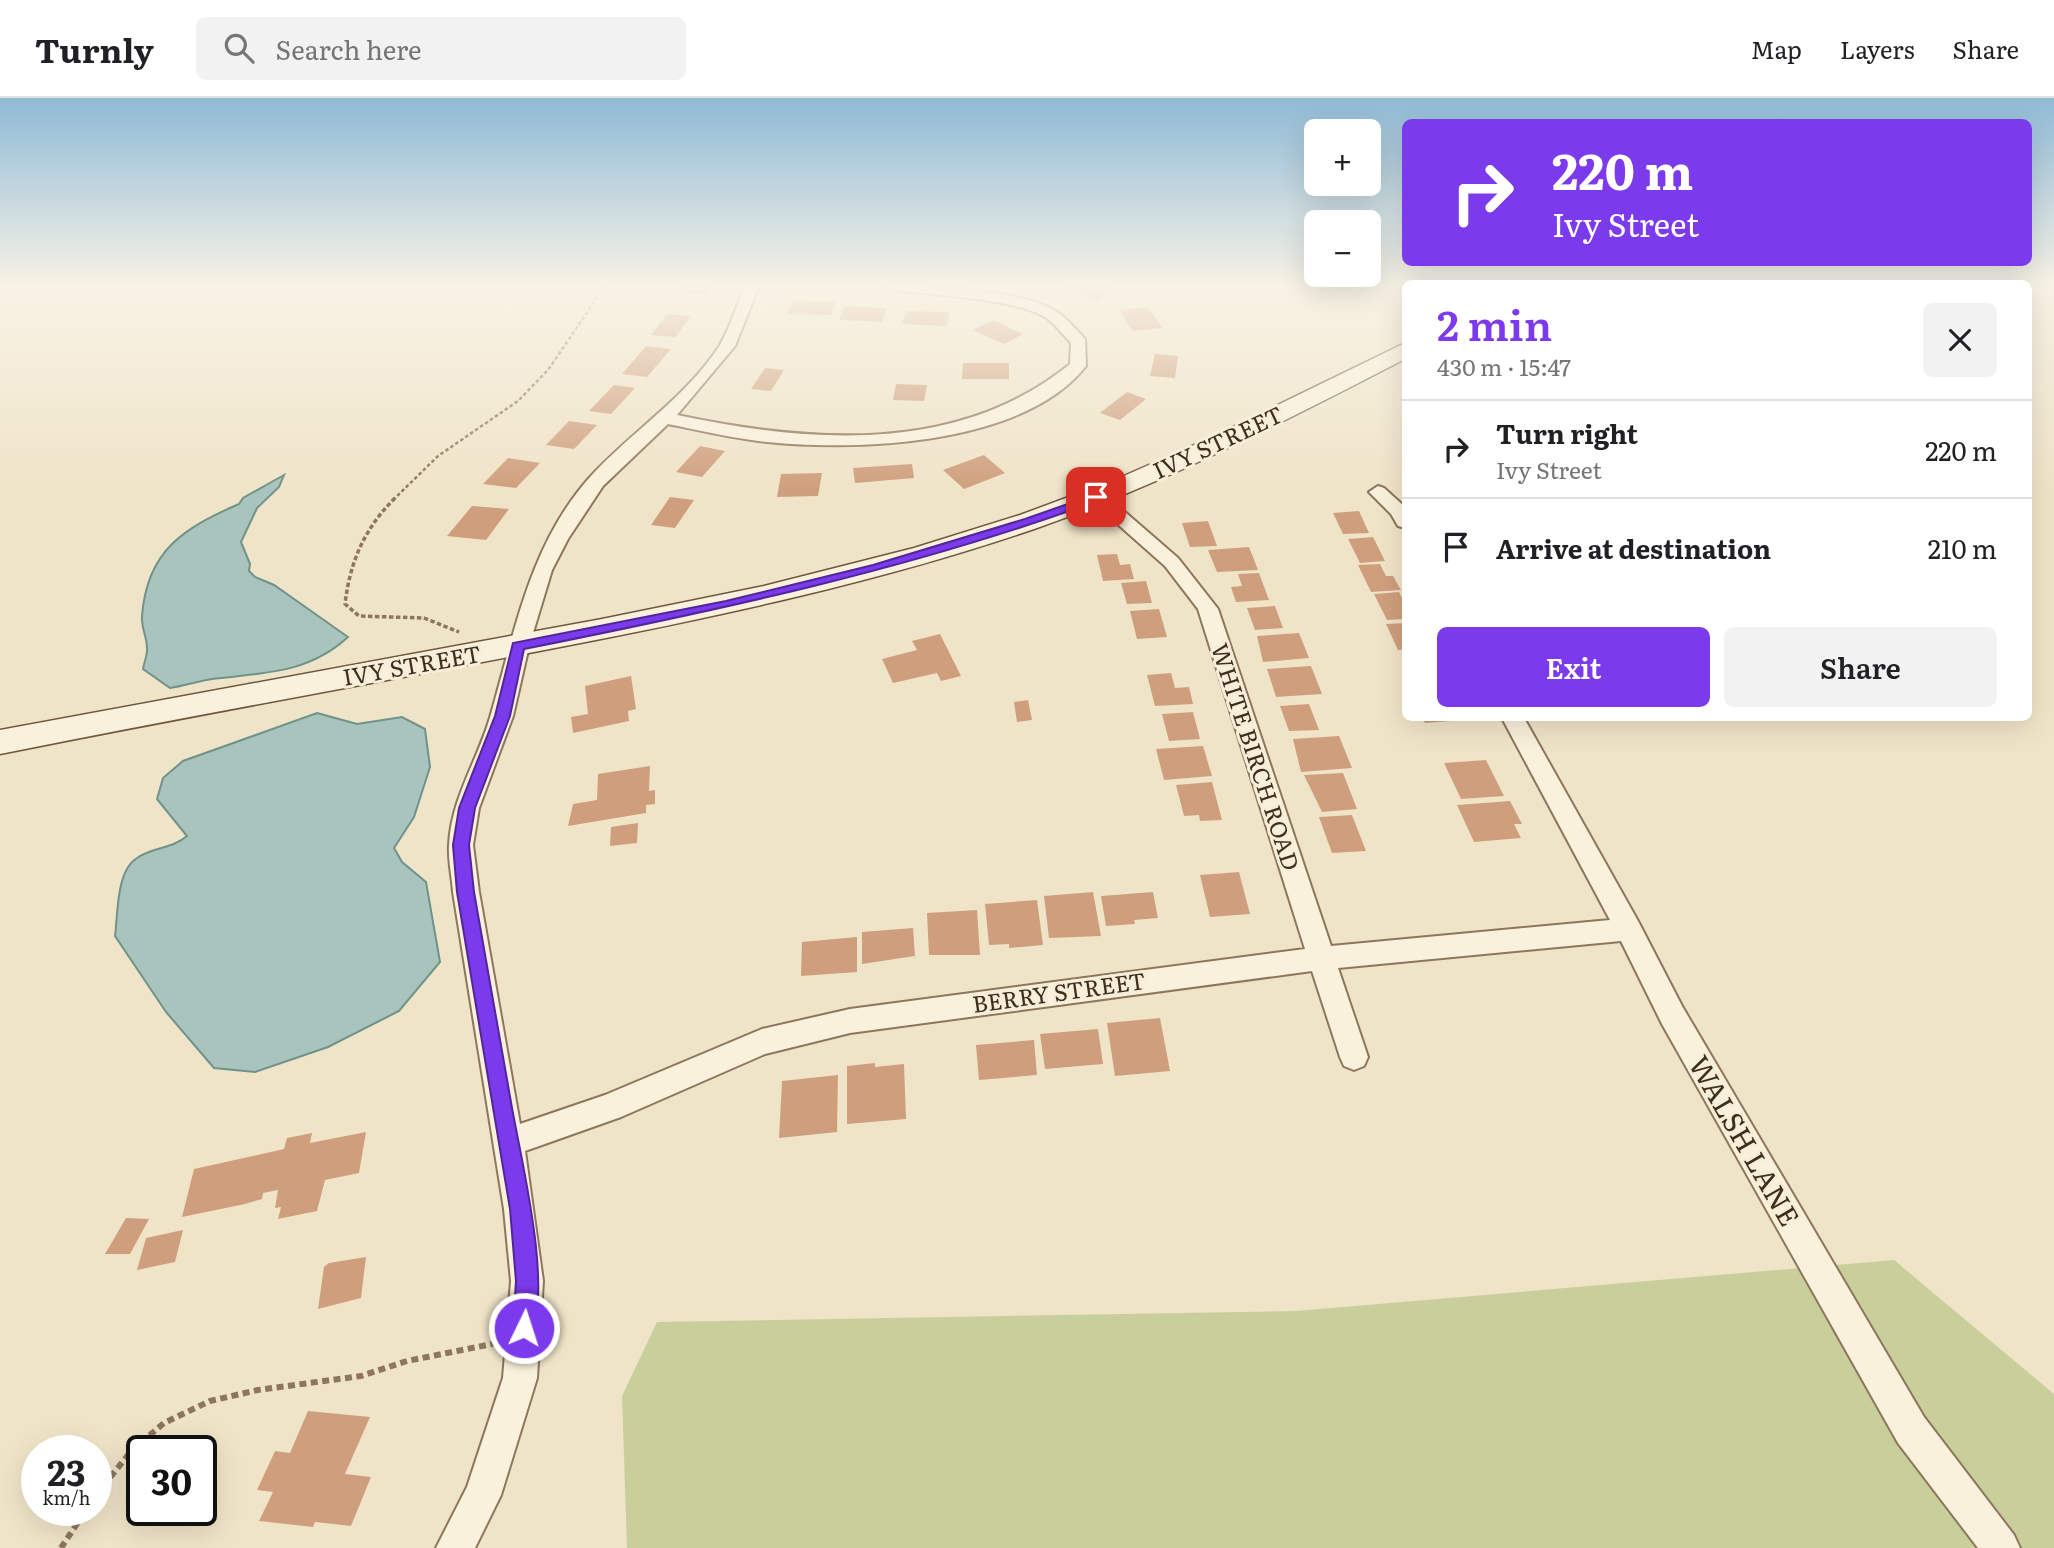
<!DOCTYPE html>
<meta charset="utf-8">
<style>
:root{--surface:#fff;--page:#f2f2f2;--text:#202124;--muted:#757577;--line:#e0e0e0;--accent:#7c3aed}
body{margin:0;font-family:Literata,serif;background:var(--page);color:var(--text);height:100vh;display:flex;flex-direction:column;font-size:26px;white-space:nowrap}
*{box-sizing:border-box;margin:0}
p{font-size:23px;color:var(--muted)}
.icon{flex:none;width:38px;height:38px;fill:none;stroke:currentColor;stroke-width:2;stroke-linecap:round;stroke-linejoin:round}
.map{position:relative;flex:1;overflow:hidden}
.drawer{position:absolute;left:1402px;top:182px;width:630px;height:441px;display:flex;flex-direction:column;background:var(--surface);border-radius:10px;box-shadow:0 7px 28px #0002}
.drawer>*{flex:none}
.guide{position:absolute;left:1402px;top:21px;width:630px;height:147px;border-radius:10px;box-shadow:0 7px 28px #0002;background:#7c3aed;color:#fff;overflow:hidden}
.tools{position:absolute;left:1304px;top:21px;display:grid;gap:14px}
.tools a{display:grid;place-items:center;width:77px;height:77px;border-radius:10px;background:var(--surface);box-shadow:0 7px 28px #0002;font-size:35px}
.speed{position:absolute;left:21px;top:1337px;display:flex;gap:14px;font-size:35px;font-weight:700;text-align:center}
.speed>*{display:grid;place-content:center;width:91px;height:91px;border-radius:50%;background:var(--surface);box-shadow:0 7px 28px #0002;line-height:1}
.speed small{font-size:18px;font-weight:400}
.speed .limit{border:4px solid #111;border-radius:10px;background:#fff;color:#111}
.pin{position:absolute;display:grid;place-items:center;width:60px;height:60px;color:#fff;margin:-30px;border-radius:14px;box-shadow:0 4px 10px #0006}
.me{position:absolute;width:77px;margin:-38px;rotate:4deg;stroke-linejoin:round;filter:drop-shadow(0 0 5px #0008)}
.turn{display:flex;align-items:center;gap:24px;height:147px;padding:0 35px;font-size:32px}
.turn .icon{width:91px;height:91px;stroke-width:2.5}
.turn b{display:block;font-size:49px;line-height:60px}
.round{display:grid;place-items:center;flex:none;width:74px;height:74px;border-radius:10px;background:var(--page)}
.overview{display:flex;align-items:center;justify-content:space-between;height:119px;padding:0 35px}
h1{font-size:42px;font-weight:600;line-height:52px;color:var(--accent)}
.action{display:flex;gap:14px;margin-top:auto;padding:14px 35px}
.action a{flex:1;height:80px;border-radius:10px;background:var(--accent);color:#fff;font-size:28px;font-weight:600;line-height:80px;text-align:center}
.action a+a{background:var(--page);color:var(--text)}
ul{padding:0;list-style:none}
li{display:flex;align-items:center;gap:21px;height:98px;padding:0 35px;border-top:2px solid var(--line)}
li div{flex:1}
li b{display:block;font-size:26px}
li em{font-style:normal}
header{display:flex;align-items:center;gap:42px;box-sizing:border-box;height:98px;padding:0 35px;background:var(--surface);border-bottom:2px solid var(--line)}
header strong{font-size:33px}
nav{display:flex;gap:38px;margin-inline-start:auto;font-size:24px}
.search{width:490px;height:63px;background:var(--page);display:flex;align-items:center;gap:18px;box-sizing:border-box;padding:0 24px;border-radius:10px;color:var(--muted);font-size:26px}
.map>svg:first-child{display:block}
.green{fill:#c9cf9b}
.water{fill:#a9c4bc;stroke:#6f938a;stroke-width:2}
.building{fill:#cf9f7d}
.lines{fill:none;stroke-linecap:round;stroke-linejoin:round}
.street-casing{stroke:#8d765c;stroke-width:4}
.secondary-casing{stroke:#6f573f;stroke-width:3}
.path-far2{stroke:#8d765c;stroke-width:2.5;stroke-dasharray:3.5 2.5;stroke-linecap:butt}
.path-far1{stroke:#8d765c;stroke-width:3.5;stroke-dasharray:4.5 2.5;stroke-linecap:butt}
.path{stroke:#8d765c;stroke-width:6;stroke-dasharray:7 4.5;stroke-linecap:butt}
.street{fill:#faf1dc;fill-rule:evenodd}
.secondary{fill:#faf1dc;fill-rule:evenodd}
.route{fill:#7c3aed;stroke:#51269a;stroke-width:2}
.labels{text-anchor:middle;stroke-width:6;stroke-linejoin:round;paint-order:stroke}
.street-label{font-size:23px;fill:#3d2e20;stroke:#f7eed8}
.near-street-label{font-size:28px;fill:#3d2e20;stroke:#f7eed8}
</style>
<header>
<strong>Turnly</strong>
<div class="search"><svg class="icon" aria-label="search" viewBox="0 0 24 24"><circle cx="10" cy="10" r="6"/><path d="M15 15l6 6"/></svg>Search here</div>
<nav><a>Map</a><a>Layers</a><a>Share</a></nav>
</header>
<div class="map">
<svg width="2054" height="1450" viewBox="0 0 2054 1450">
<rect width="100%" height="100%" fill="#f0e4c8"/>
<path class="green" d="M1894,1162L2054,1296V1450H627L622,1298L657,1224L1296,1213Z"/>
<path class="water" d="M284,377L279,389L257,410L241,444L250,466L249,473L255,479L274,487L348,539C308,576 262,575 212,581C198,583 184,588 170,590L143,571C144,564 148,556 147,550C147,539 141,529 142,518C147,452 184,430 239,406L243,400Z
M317,615L357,626L402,619L425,631L430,669L414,719L394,750L402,764L426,784L440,864L399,913L328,949L255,974L214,970L166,914L115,838C118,816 116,773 137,760C153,749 172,751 187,738L157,701L163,680L183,663Z"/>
<path class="building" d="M684,188H711L708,196H681Z
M1103,188L1114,193L1097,202L1063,189Z
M794,202L836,204L831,217L787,216Z
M844,208L887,210L882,224L839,222Z
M1148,209L1163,230L1133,233L1119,212Z
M906,213L950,214L946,228L902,226Z
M667,216L691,218L675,239L651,237Z
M993,222L1023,236L1004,246L973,232Z
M646,248L671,251L647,279L622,276Z
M1155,256L1178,258L1175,280L1150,278Z
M963,265H1009V281H962Z
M765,270L784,272L771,293L751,291Z
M896,286L927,287L924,303L893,302Z
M614,287L635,290L611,316L589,313Z
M1127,294L1146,301L1120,322L1100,315Z
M569,323L597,327L574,351L546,347Z
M700,348L725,353L702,379L676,374Z
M984,357L1005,375L964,391L943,372Z
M508,360L540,365L516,390L483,386Z
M912,366L914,380L855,385L853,370Z
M822,375L818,398L777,399L781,376Z
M670,399L694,402L675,430L651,427Z
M472,408L509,411L486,442L447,438Z
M1359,413L1369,435L1343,436L1333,415Z
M1208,423L1217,448L1190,449L1182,425Z
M1373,439L1385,463L1360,465L1348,441Z
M1249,449L1258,472L1217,474L1208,452Z
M1117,456L1120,467L1130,466L1134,481L1103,483L1097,457Z
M1380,466L1386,478H1393L1401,492L1371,494L1358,467Z
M1259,475L1269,502L1236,504L1231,489L1242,488L1238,476Z
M1146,483L1152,505L1127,506L1121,485Z
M1399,494L1405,506V521L1387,522L1374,496Z
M1275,508L1283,530L1255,532L1247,510Z
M1159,511L1167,539L1137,541L1130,513Z
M1405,525V551L1398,552L1386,526Z
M1299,535L1309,560L1263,564L1257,538Z
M940,536L961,578L941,583L937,575L893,585L882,561L917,552L912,543Z
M1311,568L1322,596L1276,599L1267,571Z
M1171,575L1175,590L1189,589L1193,606L1155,608L1147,577Z
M631,578L636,611L628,613L629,623L573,635L571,619L588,616L585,588Z
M1028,602L1032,622L1017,624L1014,604Z
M1309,606L1319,632L1289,633L1280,608Z
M1193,614L1200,641L1169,643L1162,616Z
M1422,620H1464L1465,622L1425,625Z
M1339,638L1352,670L1301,674L1293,641Z
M1203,648L1212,678L1164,682L1156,651Z
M1486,662L1504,698L1461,701L1444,665Z
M650,668L649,693L655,692V706L646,707V715L568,728L573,706L597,702L598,676Z
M1343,675L1357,711L1322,714L1304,677Z
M1212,684L1222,722L1200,723L1199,717L1184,718L1176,687Z
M1510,703L1522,726H1514L1521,740L1474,744L1457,707Z
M1352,717L1366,753L1332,755L1319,719Z
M638,725L637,745L610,748L611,729Z
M1239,774L1250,816L1210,819L1200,777Z
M1093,794L1101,838L1049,840L1044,798Z
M1153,794L1158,820L1134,822L1135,826L1106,828L1101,798Z
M1037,802L1043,847L1009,850V846L989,847L985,806Z
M977,812L980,857H929L927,815Z
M913,830L915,858L862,866V834Z
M857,839V874L801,878L802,844Z
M1160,920L1170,973L1115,978L1107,925Z
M1098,931L1103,966L1045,971L1040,936Z
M1034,942L1037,977L979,982L976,947Z
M875,965V969L904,966L906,1021L847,1026V968Z
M838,977L837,1034L779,1040L782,983Z
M366,1034L359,1075L325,1082L317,1113L278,1121L281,1109L275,1110L278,1092L263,1095L262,1101L245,1106L182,1119L194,1071L284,1051L287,1040L312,1035L310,1045Z
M126,1120L149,1121L130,1156H105Z
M183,1132L175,1164L137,1172L146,1140Z
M366,1159L361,1200L318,1211L324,1169L329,1165Z
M308,1313L370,1319L345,1376L371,1379L351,1428L315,1424L313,1429L259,1423L273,1394L257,1392L275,1353L290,1355Z"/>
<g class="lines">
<defs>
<path id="street" d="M745,188H759L735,248L677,317C810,345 958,357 1070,266L1071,245C1064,237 1056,228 1048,221C1021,201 928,196 892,192L885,188C928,188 1022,191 1057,214C1067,220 1076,232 1085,241L1086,268C1022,349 851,354 758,343C727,339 698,332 668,326L603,388L568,441L552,472L529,548L513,618L479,710L473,747L479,794L520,1026L605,997L762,931L850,911L1305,851L1198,511L1165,468L1087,399L1089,395H1103L1178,460L1218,511L1331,848L1610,822L1502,620H1524L1638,823L1682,908L1924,1319L2014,1437L2020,1450H1978L1898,1345L1662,926L1621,843L1338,870L1368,959L1364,968L1354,972L1344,968L1340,959L1312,873L850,935L765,956L621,1019L525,1053L543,1183L537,1280L501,1397L475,1450H436L467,1389L503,1280L511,1183L504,1111L453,794C452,779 448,762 449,747C451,700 479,660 491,616C515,533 530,446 590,379C631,334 686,300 720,247C730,230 737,207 745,188Z
M1378,388L1384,390L1405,409V430L1398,428L1391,416L1369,394Z"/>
<path id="secondary" d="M1405,245V261C1285,323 1165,385 1037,430C883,483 724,517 565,548C377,585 188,618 0,656V632L602,521L764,488L914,450L1020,417L1117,381L1212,339Z"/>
</defs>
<use href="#street" class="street-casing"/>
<use href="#secondary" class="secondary-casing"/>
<path class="path-far2" d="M393,402L438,358L518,303L548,272L605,188"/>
<path class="path-far1" d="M395,400C364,431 350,464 345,506L359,518L424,520L459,534"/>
<path class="path" d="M96,1397L132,1352L164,1325L210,1303L258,1292L361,1278L407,1263L497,1245
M61,1450L86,1412"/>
<use href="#street" class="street"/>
<use href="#secondary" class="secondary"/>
</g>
<linearGradient id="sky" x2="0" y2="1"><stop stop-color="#8fbad6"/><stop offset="0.48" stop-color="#f8f3e6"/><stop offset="1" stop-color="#f8f3e6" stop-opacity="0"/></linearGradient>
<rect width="2054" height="392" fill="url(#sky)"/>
<path class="route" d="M1096,396L1102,399L1100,402C912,471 719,512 524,551L510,618L475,710L469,747L474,794C487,866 500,938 512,1010C522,1066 552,1187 531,1238L524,1241L516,1238L513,1230L516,1183L510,1111L457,794L453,747L459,710L495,618L513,545L726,503L873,467L1025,421Z"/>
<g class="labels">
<g class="street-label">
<text transform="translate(1218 345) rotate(-25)" y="8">IVY STREET</text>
<text transform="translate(412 568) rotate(-10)" y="8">IVY STREET</text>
<text transform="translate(1255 659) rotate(72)" y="8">WHITE BIRCH ROAD</text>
<text transform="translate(1059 895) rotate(-8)" y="8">BERRY STREET</text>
</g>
<g class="near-street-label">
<text transform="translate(1744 1043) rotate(60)" y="10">WALSH LANE</text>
</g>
</g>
</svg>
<div class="tools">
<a>+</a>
<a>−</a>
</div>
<div class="speed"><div>23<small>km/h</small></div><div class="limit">30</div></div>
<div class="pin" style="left:1096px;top:399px;background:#d93025"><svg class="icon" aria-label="arrive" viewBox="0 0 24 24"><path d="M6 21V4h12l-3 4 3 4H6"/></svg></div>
<svg class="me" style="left:524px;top:1230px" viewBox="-20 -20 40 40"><circle r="17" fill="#7c3aed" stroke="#fff" stroke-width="3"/><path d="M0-11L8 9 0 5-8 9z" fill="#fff"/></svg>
<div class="guide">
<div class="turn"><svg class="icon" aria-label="right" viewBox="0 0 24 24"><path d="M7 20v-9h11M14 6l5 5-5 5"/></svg><div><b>220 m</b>Ivy Street</div></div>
</div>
<section class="drawer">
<div class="overview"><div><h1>2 min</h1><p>430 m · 15:47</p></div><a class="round"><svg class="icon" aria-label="close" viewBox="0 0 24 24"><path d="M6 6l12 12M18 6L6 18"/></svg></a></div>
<ul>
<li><svg class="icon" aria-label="right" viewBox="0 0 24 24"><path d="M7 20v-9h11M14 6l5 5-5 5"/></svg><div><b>Turn right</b><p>Ivy Street</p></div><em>220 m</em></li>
<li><svg class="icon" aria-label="arrive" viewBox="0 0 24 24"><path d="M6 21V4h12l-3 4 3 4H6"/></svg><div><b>Arrive at destination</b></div><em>210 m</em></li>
</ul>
<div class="action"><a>Exit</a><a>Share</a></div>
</section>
</div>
